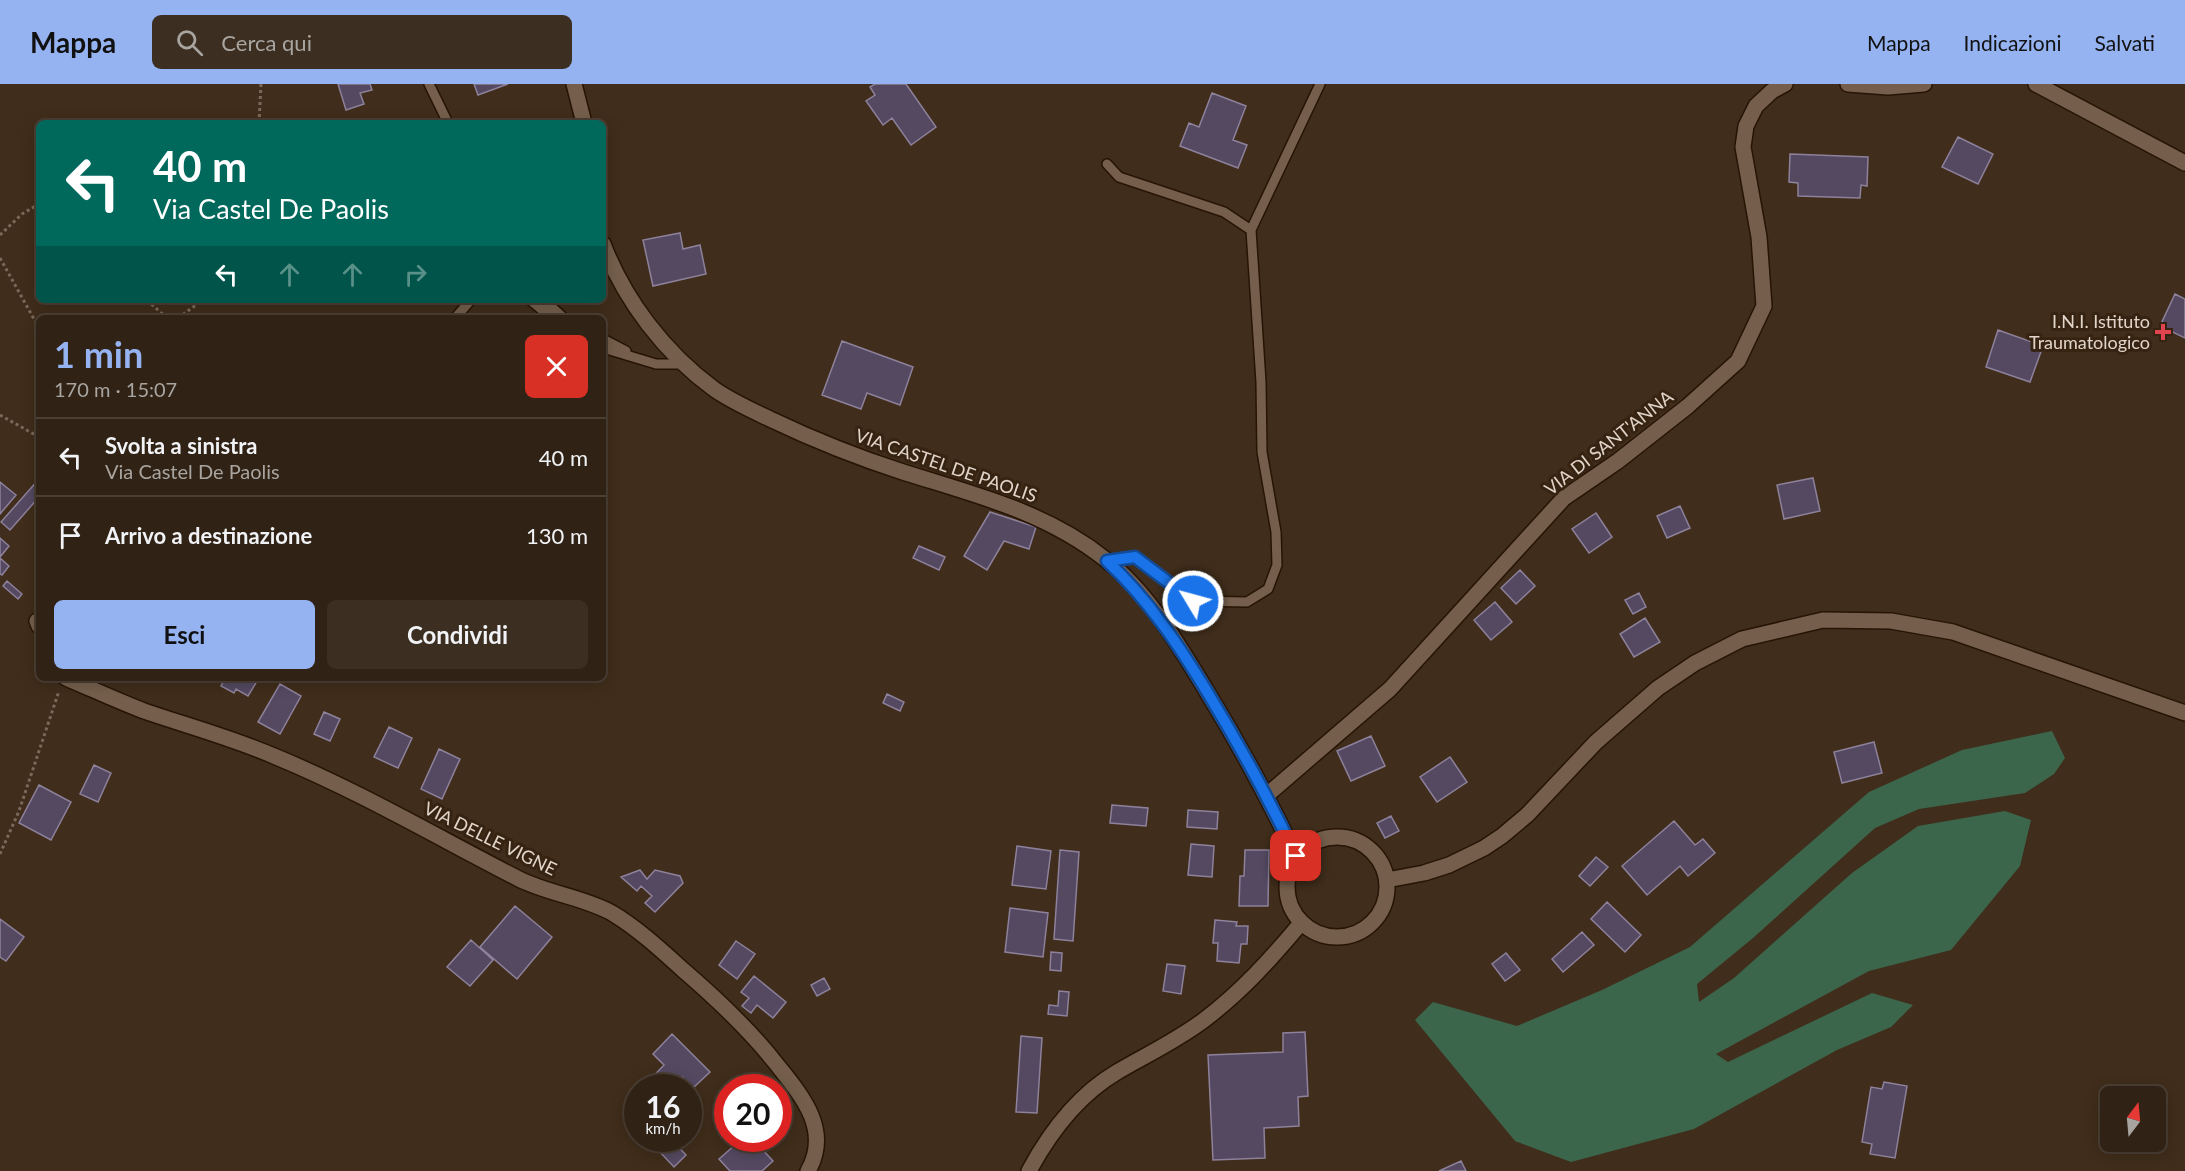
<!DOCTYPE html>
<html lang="it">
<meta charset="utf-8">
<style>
:root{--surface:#302214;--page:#3c2f22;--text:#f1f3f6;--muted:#a8a4a0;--line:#4b3f34;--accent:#95b2f1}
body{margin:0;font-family:Lato,sans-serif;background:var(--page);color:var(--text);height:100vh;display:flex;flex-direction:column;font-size:22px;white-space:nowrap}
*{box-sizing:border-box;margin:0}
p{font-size:20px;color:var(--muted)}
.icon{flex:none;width:33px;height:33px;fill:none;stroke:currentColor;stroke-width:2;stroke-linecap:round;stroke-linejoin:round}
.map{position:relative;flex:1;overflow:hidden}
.drawer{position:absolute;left:36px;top:231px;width:570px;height:366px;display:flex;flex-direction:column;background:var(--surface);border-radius:9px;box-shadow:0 3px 15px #0003,0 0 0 2px var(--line)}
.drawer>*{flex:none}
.top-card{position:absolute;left:36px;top:36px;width:570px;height:183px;border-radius:9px;box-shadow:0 3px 15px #0003,0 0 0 2px var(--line);background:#00695c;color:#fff;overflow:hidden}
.needle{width:39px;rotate:16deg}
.buttons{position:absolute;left:2100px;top:1002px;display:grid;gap:12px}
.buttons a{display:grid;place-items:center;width:66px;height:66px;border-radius:9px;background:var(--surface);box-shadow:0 3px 15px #0003,0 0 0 2px var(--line);font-size:30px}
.speed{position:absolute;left:624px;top:990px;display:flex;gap:12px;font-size:30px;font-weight:700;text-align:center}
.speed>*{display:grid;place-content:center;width:78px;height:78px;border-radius:50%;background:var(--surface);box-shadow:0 3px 15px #0003,0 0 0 2px var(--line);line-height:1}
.speed small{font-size:15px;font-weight:400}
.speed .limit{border:9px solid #d22;background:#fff;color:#111}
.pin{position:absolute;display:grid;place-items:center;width:51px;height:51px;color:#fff;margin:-26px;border-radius:12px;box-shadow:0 3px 9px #0006}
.me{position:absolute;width:66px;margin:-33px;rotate:307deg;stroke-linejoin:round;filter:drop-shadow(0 0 4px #0008)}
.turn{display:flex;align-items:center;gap:21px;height:126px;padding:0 18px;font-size:27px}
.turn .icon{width:78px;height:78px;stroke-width:2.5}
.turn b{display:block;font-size:42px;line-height:51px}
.lanes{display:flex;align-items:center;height:57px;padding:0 18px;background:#0003;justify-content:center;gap:30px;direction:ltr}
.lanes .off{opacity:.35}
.round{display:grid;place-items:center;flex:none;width:63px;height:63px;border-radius:9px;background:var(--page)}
.summary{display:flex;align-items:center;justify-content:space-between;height:102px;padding:0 18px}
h1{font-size:36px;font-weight:700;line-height:45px;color:var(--accent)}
.action{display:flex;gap:12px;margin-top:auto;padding:12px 18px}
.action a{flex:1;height:69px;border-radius:9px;background:var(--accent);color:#111;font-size:24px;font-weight:700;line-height:69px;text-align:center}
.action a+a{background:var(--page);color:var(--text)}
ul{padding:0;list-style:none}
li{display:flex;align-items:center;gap:18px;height:78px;padding:0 18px;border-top:2px solid var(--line)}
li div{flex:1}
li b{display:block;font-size:22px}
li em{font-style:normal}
header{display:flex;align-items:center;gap:36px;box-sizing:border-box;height:84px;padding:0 30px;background:var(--accent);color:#111}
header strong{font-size:28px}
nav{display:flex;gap:33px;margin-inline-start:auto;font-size:21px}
.search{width:420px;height:54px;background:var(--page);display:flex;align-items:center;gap:15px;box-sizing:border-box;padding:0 21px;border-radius:9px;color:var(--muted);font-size:22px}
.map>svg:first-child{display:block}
.green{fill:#3c664c}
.building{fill:#544961;stroke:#8d819b;stroke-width:1.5}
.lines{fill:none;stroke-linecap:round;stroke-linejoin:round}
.service-casing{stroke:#271404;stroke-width:12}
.minor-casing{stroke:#271404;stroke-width:18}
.path{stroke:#7b6a5b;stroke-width:3;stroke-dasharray:3 3;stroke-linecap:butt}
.service{stroke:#755f4c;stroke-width:9}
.minor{stroke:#755f4c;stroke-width:15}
.route-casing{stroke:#114b97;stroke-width:15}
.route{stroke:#1a73e8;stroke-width:10}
.health-dot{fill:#e0444e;stroke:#362311;stroke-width:2}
.labels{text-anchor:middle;stroke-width:6;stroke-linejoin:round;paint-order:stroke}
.poi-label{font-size:18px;fill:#e1d4c9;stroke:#362311;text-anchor:end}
.street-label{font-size:18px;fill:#e1d4c9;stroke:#362311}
</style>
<header>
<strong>Mappa</strong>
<div class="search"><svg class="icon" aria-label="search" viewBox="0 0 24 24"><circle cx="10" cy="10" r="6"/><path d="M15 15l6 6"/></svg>Cerca qui</div>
<nav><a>Mappa</a><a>Indicazioni</a><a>Salvati</a></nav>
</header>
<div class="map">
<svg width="2185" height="1087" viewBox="0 0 2185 1087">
<rect width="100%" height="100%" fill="#402d1b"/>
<path class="green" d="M2052,647L2065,674L2054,690L2025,709L1919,725L1875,744L1753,854L1697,900L1699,918L1734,894L1852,789L1918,742L2005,727L2031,736L2020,782L1951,866L1869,887L1716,970L1728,978L1872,909L1913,921L1891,943L1837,966L1694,1045L1571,1078L1515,1057L1415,936L1433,918L1517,942L1602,906L1690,863L1869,708L1962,666Z"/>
<path class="building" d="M338,0H370L372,6L360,9L364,20L346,26Z
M474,0H508L478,11Z
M875,0H906L936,43L911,61L892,34L883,41L866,17L875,11L870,3Z
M1212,9L1246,22L1233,56L1247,61L1238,84L1180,62L1189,39L1199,43Z
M1958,53L1993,70L1978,100L1942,83Z
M1790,70L1868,73L1867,102L1861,101L1860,114L1798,112V99L1789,98Z
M680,149L683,165L700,161L706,190L653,202L643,156Z
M2175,210L2185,215V254L2160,242Z
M1998,246L2043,262L2030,298L1986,283Z
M842,257L913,283L900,321L867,309L861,325L822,311Z
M1813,394L1820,427L1784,435L1777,401Z
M39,395V413L10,446L1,438Z
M0,398L16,411L0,430Z
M1680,422L1690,444L1667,454L1657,432Z
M990,428L1036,443L1029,465L1004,457L987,486L964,472Z
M1596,429L1612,453L1589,469L1572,445Z
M0,454L9,462L0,473Z
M919,462L945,473L939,486L913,474Z
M0,474L9,482L2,491L0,490Z
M1520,486L1535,502L1516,520L1501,504Z
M7,497L22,510L18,515L3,502Z
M1639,509L1646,523L1633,530L1625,516Z
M1495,518L1512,538L1491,556L1474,536Z
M1645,534L1660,558L1634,573L1620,550Z
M225,594H259L248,612L236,605L234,609L221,602Z
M280,600L301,612L280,650L258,638Z
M887,610L904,618L900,627L883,619Z
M324,628L340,635L330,657L314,650Z
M389,643L412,654L398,684L374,673Z
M1371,652L1385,682L1351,697L1337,667Z
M1874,658L1882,689L1842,699L1834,668Z
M439,665L460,675L442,715L421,705Z
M1450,673L1467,698L1437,718L1420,693Z
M94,681L111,689L98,718L80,710Z
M39,701L71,718L51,756L19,739Z
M1112,721L1148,724L1146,742L1110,739Z
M1188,726L1218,728L1217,745L1187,743Z
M1391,732L1399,747L1385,754L1377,739Z
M1674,737L1695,761L1703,755L1715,769L1688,792L1680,782L1647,811L1622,782Z
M1191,760L1214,762L1212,793L1188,791Z
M1017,762L1051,767L1046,805L1012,801Z
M1060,766L1079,768L1073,857L1054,855Z
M1245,766H1269L1268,822H1239L1240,792H1244Z
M1596,773L1608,783L1590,802L1579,792Z
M640,786L647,795L655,786L680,792L683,799L655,828L645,819L652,812L641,802L637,807L621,793Z
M1607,818L1641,851L1625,868L1591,835Z
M515,822L552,853L517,895L480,863Z
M1010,824L1048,829L1043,873L1005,868Z
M0,835L24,853L6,877L0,873Z
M1215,836L1237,838L1236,842H1248L1247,860H1241L1239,879L1217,877L1218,859H1213Z
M1582,848L1594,861L1563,888L1552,875Z
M471,856L493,876L470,902L447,883Z
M736,857L755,870L737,895L719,881Z
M1051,868L1062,869L1061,887L1050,886Z
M1506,869L1520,886L1505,897L1492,880Z
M1167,880L1185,882L1181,910L1163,907Z
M754,892L786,918L773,934L757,921L751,929L742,922L749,914L741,908Z
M824,894L830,905L817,912L811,901Z
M1059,907L1069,908L1067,932L1048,930L1049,921L1058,922Z
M1305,948L1308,1012L1298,1013L1299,1042L1264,1044L1265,1074L1213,1076L1208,971L1283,968V949Z
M672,950L710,988L693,1004L682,993L671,1004H650L646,1000L664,981L653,970Z
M1021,952L1042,954L1037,1029L1016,1028Z
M1884,998L1907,1002L1895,1074L1870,1070L1872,1060L1862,1058L1871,1003L1882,1005Z
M670,1054L686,1071L674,1083L658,1066Z
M747,1054L756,1064L759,1062L773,1077L762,1087H730L719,1075L735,1061L737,1063Z
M1461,1077L1466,1087H1439Z"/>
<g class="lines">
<defs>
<path id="service" d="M429,0L448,39
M1107,80L1119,93L1224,128L1251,146L1261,298L1262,368L1276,448L1277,481L1268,505L1247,518L1193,517L1135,473L1107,477
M1251,146L1320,0
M530,216L552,234
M544,216L564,234
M455,234L471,216
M603,255L626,267
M603,264L656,280H684"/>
<path id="minor" d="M574,0L584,39
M1848,0L1888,3L1924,0
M2036,0L2185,79
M603,160C625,217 665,269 714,305C731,317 751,326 770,335C814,356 859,374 906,389C976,411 1046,428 1105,475C1148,508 1178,560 1206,606C1239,660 1269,715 1296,773
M37,537L39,542
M66,594C92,605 118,617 144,627C188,642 232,654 274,672C359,707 437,753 519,795C549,810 583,813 612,829C637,844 660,865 682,885C717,915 750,946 778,982C803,1013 831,1047 808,1087
M1267,711L1390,605L1564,414L1618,377L1688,322L1738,277L1764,222L1759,153L1743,63L1746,42L1756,22L1772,7L1785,0
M1287 803a50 50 0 1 1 100 0a50 50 0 1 1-100 0Z
M1387,796L1424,789L1449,781L1484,764L1502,752L1527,731L1596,658L1658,604L1695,579L1742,555L1823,536L1891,537L1953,548L2185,629
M1029,1087C1050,1048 1078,1011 1117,988C1146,971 1176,957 1204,936C1241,908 1271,875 1301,839"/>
</defs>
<use href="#service" class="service-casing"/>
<use href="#minor" class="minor-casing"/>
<path class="path" d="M259,39L261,0
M0,151L22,130L39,120
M0,174L39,244
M147,216L167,234
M178,234L203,216
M39,308V310
M0,331L39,353
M0,770L19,727L59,607"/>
<use href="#service" class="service"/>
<use href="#minor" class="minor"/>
</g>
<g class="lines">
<defs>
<path id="route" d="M1193,517L1135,473L1107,477C1149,516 1180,563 1209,611C1241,664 1270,717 1296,772"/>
</defs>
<use href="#route" class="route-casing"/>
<use href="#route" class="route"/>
</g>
<path class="health-dot" d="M2160 239h6v6h6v6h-6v6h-6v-6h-6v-6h6z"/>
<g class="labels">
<g class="poi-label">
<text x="2150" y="244">I.N.I. Istituto<tspan x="2150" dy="21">Traumatologico</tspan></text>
</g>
<g class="street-label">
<text transform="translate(1609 359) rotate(-38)" y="6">VIA DI SANT'ANNA</text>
<text transform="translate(946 382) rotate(19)" y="6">VIA CASTEL DE PAOLIS</text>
<text transform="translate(490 755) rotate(26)" y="6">VIA DELLE VIGNE</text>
</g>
</g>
</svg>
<div class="buttons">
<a><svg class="needle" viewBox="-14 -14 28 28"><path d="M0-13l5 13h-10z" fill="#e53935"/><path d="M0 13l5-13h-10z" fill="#a8a4a0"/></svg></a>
</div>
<div class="speed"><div>16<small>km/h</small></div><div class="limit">20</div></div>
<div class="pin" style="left:1296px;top:772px;background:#d93025"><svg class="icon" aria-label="arrive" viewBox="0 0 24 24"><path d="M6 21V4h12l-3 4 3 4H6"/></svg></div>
<svg class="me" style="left:1193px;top:517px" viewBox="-20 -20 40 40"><circle r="17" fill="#1a73e8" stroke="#fff" stroke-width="3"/><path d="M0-11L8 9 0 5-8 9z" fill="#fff"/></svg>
<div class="top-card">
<div class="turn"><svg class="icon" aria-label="left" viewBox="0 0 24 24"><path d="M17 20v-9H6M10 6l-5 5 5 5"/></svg><div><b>40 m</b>Via Castel De Paolis</div></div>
<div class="lanes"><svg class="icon" aria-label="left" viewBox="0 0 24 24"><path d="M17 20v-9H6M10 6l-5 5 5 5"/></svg><svg class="icon off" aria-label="ahead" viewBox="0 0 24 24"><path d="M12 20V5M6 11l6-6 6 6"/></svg><svg class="icon off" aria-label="ahead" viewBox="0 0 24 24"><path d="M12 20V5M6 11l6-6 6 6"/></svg><svg class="icon off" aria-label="right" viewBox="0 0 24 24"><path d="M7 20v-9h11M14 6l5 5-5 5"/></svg></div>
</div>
<section class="drawer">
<div class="summary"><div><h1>1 min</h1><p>170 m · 15:07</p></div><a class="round" style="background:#d93025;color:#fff"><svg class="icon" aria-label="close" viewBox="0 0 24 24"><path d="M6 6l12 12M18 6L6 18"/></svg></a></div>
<ul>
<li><svg class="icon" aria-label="left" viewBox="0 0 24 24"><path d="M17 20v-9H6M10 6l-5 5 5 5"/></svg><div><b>Svolta a sinistra</b><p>Via Castel De Paolis</p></div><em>40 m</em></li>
<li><svg class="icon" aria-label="arrive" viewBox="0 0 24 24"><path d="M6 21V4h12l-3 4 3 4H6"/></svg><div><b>Arrivo a destinazione</b></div><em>130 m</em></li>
</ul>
<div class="action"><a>Esci</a><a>Condividi</a></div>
</section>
</div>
